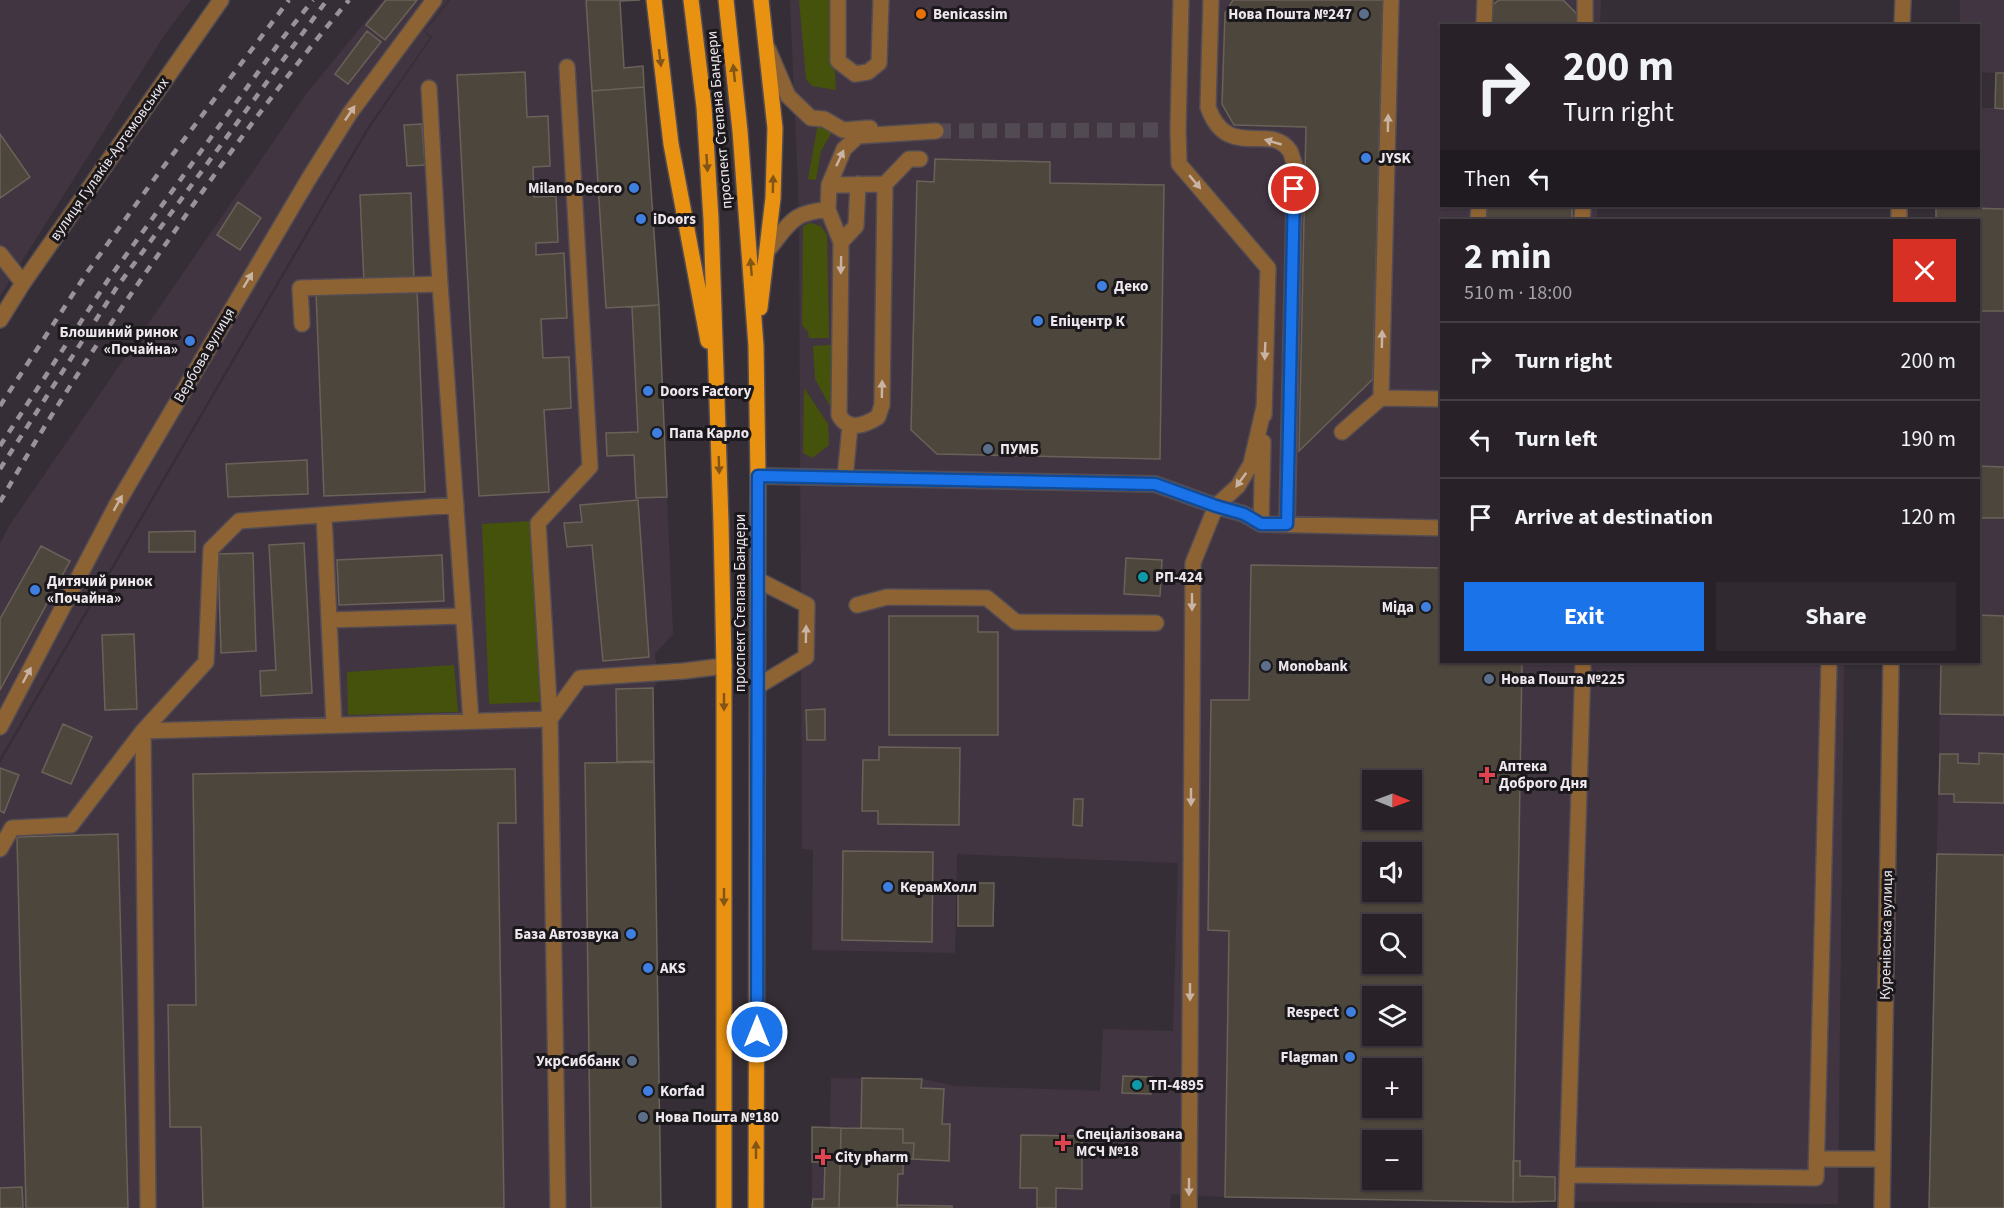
<!DOCTYPE html>
<meta charset="utf-8">
<style>
:root{--surface:#282228;--page:#302a30;--text:#f1f3f6;--muted:#a5a4a8;--line:#443f45;--accent:#1a73e8}
body{margin:0;font-family:"Source Sans 3",sans-serif;background:var(--page);color:var(--text);height:100vh;display:flex;flex-direction:column;font-size:22px;white-space:nowrap}
*{box-sizing:border-box;margin:0}
p{font-size:20px;color:var(--muted)}
.icon{flex:none;width:33px;height:33px;fill:none;stroke:currentColor;stroke-width:2;stroke-linecap:round;stroke-linejoin:round}
.map{position:relative;flex:1;overflow:hidden}
.panel{position:absolute;left:1440px;top:219px;width:540px;height:444px;display:flex;flex-direction:column;background:var(--surface);border-radius:0px;box-shadow:0 2px 4px #0004,0 0 0 2px var(--line)}
.panel>*{flex:none}
.banner{position:absolute;left:1440px;top:24px;width:540px;height:183px;border-radius:0px;box-shadow:0 2px 4px #0004,0 0 0 2px var(--line);background:#282228;color:var(--text);overflow:hidden}
.needle{width:39px;rotate:91deg}
.tools{position:absolute;left:1362px;top:770px;display:grid;gap:12px}
.tools a{display:grid;place-items:center;width:60px;height:60px;border-radius:0px;background:var(--surface);box-shadow:0 2px 4px #0004,0 0 0 2px var(--line);font-size:30px}
.pin{position:absolute;display:grid;place-items:center;width:51px;height:51px;color:#fff;margin:-26px;border:3px solid #fff;border-radius:50%;box-shadow:0 2px 6px #0007}
.me{position:absolute;width:66px;margin:-33px;rotate:0deg;stroke-linejoin:round;filter:drop-shadow(0 0 4px #0008)}
.turn{display:flex;align-items:center;gap:21px;height:126px;padding:0 24px;font-size:27px}
.turn .icon{width:78px;height:78px;stroke-width:2.5}
.turn b{display:block;font-size:42px;line-height:51px}
.then{display:flex;align-items:center;height:57px;padding:0 24px;background:#0003;gap:12px;font-size:22px}
.round{display:grid;place-items:center;flex:none;width:63px;height:63px;border-radius:0px;background:var(--page)}
.headline{display:flex;align-items:center;justify-content:space-between;height:102px;padding:0 24px}
h1{font-size:36px;font-weight:700;line-height:45px}
.cta{display:flex;gap:12px;margin-top:auto;padding:12px 24px}
.cta a{flex:1;height:69px;border-radius:0px;background:var(--accent);color:#fff;font-size:24px;font-weight:700;line-height:69px;text-align:center}
.cta a+a{background:var(--page);color:var(--text)}
ul{padding:0;list-style:none}
li{display:flex;align-items:center;gap:18px;height:78px;padding:0 24px;border-top:2px solid var(--line)}
li div{flex:1}
li b{display:block;font-size:22px}
li em{font-style:normal}
.map>svg:first-child{display:block}
.built{fill:#423542;fill-rule:evenodd}
.green{fill:#44520b}
.building{fill:#4d463c;stroke:#6a6258;stroke-width:1.5;fill-rule:evenodd}
.lines{fill:none;stroke-linecap:round;stroke-linejoin:round}
.minor-tunnel{stroke:#524a52;stroke-width:15;stroke-dasharray:15 8;stroke-linecap:butt}
.minor-casing{stroke:#534c53;stroke-width:18}
.major-casing{stroke:#534c53;stroke-width:18}
.minor{stroke:#8e6334;stroke-width:15}
.major{stroke:#e99110;stroke-width:15}
.rail{stroke:#999299;stroke-width:4.5;stroke-dasharray:8 8;stroke-linecap:butt}
.oneway{fill:#825416}
.oneway2{fill:#c8b3a4}
.route-casing{stroke:#114b97;stroke-width:15}
.route{stroke:#1a73e8;stroke-width:10}
.food-dot{fill:#e8710a;stroke:#1b181c;stroke-width:2}
.service-dot{fill:#5c6f8a;stroke:#1b181c;stroke-width:2}
.shop-dot{fill:#3f7fe0;stroke:#1b181c;stroke-width:2}
.culture-dot{fill:#0f9aa8;stroke:#1b181c;stroke-width:2}
.health-dot{fill:#e0444e;stroke:#1b181c;stroke-width:2}
.labels{text-anchor:middle;stroke-width:6;stroke-linejoin:round;paint-order:stroke}
.poi-label{font-size:15px;font-weight:bold;fill:#eee8ee;stroke:#1b181c;text-anchor:start}
.street-label{font-size:15px;fill:#eee8ee;stroke:#1b181c}
</style>
<div class="map">
<svg width="2004" height="1208" viewBox="0 0 2004 1208">
<rect width="100%" height="100%" fill="#362e36"/>
<path class="built" d="M0,0H191L165,34L0,296Z
M383,0H448L424,31L430,38L367,128L0,758V544L9,526L307,93Z
M450,0H586L606,308L632,307L638,432L606,434L607,456L634,455L636,498L667,497L673,634L655,654L658,682L653,688L617,762L585,763L591,1208H0V763L369,129L432,37L425,31Z
M790,0H1601L1600,25L1442,26V206H1597V220H1442V662H1844L1838,1204L1529,1201L1513,1202L1225,1197L1171,1194L1170,1208H812V1127H830L831,1078L922,1079L955,1086L1100,1091L1103,1029L1173,1031L1178,863L957,854L955,953L812,950L813,850L802,849L799,209ZM1372,780H1412V819H1372ZM1372,852H1412V891H1372ZM1372,924H1412V963H1372ZM1372,996H1412V1035H1372ZM1372,1068H1412V1107H1372ZM1372,1140H1412V1179H1372Z
M1960,0H2004V1208H1929L1941,662H1978V220H1936V206H1978L1979,108H1995L1996,73L1979,72L1978,26L1960,25Z"/>
<path class="green" d="M799,0H831L836,90L812,86L806,79Z
M818,123L832,132L821,151L816,180L808,179Z
M810,223L821,226L827,235L829,338H809L808,332L802,325L803,226Z
M831,345V408L815,379L813,346Z
M804,388L828,424L829,445L812,458L803,453Z
M530,521L540,702L489,704L482,524Z
M454,665L458,712L348,715L347,672Z"/>
<path class="building" d="M386,0H417L385,40L366,25Z
M586,0H640L620,1L624,68L643,66L644,87L592,91Z
M1233,0H1383L1373,379L1299,451L1306,127L1234,125L1222,104L1225,13Z
M1499,0H1563L1577,14V26H1489L1490,7Z
M367,31L381,42L348,84L335,74Z
M525,72L527,117L548,116L550,166L533,167L534,197L556,196L558,242L536,243V255L564,253L567,318L541,319L543,358L569,357L571,408L544,410L549,492L479,496L457,75Z
M1996,73H2004V109L1995,108Z
M644,87L659,305L606,308L592,91Z
M422,124L425,165L407,166L404,125Z
M0,134L30,177L0,198Z
M935,159L1050,162V183L1164,185L1160,459L937,454L911,430L917,181L934,182Z
M411,193L414,281L364,283L360,195Z
M238,202L261,218L240,250L217,235Z
M1485,206H1572V220H1485Z
M1936,207L2004,209V311H1978V220H1936Z
M417,288L425,492L324,496L316,292Z
M659,305L667,497L636,498L634,455L607,456L606,433L638,432L632,307Z
M307,460L308,494L228,497L226,464Z
M1978,466L2004,467V518H1978Z
M638,500L649,657L603,661L592,545L567,547L564,523L582,522L580,505Z
M195,531V552H149V532Z
M304,543L312,693L261,696L260,671L276,670L269,545Z
M41,546L70,561L0,690V619Z
M253,553L256,651L221,653L218,554Z
M442,555L444,601L339,605L337,560Z
M1126,558L1162,560L1160,596L1124,594Z
M1251,565L1442,568V662H1522L1513,1202L1225,1197L1229,931L1208,930L1211,700H1249ZM1372,780H1412V819H1372ZM1372,852H1412V891H1372ZM1372,924H1412V963H1372ZM1372,996H1412V1035H1372ZM1372,1068H1412V1107H1372ZM1372,1140H1412V1179H1372Z
M1978,615L2004,616V715L1940,714L1941,662H1978Z
M889,616H978V632H998V735H889Z
M134,634L137,709L105,710L102,635Z
M653,688L654,761L617,762L616,689Z
M825,709V740H807L806,710Z
M63,724L92,737L71,784L42,772Z
M879,747L960,748L959,825L878,824V811H862L863,760H879Z
M1979,753L2004,754V803L1954,802V794H1939L1940,754H1958V763L1979,764Z
M654,762L661,1208H591L585,763Z
M0,768L19,775L4,813L0,811Z
M515,769L516,823H498L504,1208H203L201,1127H170L168,1005H196L193,774Z
M1074,799H1083L1082,826L1073,825Z
M118,834L128,1208H26L17,837Z
M843,851L933,852L932,942L842,940Z
M1937,854L2004,855V1208H1929Z
M958,883H994L993,926H958Z
M1123,1076L1152,1077L1151,1094L1122,1093Z
M862,1078L922,1079L921,1088L944,1089L942,1124H950L949,1161L913,1159L914,1143H903V1129L861,1128Z
M812,1127L841,1128L839,1208H812L813,1199H824L825,1162H812Z
M841,1128L903,1129V1143H914L913,1159H903V1174H898L897,1208H839Z
M1021,1135L1082,1136V1189L1056,1188V1208H1037V1188H1020Z
M1513,1161H1520V1176L1555,1177V1201L1513,1202Z
M22,1187L23,1208H0V1188Z
M897,1205L952,1206V1208H897Z"/>
<g class="lines">
<path class="minor-tunnel" d="M936,131L1164,130"/>
<defs>
<path id="minor" d="M838,0V61L855,74L868,72L879,63L881,0
M1181,0L1178,130L1179,164L1268,268L1264,415
M1211,0L1208,107C1227,162 1270,121 1290,151C1292,155 1293,161 1295,165L1287,524
M1484,26L1485,0
M1585,26V0
M1902,26L1903,0
M768,49L788,96L811,118L824,119L843,130L870,128
M429,88L440,284L471,721
M920,159H909L885,184L882,405L878,417C865,425 848,432 839,415L841,242L828,210L829,185L844,149L858,136L936,131
M829,185L885,184
M1478,220L1479,206
M1582,220L1583,206
M1899,220V206
M841,242L856,226L858,184
M767,251C788,226 792,211 828,210
M0,254L23,283
M0,320L23,283L221,0
M302,324L300,288L440,284
M1381,398L1391,0
M1342,432L1381,398L1442,399
M758,476L1155,484L1216,506L1244,514L1261,524L1442,528
M845,478L850,426
M324,515L334,725
M1261,524L1263,442
M857,605L887,597L987,598L1016,622L1156,623
M329,620L463,616
M758,686L806,657L807,605L758,580
M550,719L580,678L684,671L724,666
M0,727L117,504L308,180L350,113L434,0
M143,731L148,1208
M143,731L550,719
M0,849L12,828L71,825L143,731L206,662L211,549L239,521L456,505
M1817,1159H1882
M1567,1175L1816,1178L1829,662
M558,1208L550,719L538,523L590,467L567,67
M1189,1208L1193,563L1216,506L1238,486L1251,464L1264,407
M1566,1208L1583,662
M1882,1208L1891,662"/>
<path id="major" d="M654,0L671,144L708,341
M691,0L704,107L711,219L721,523L724,666V1208
M726,0L740,131L756,346L758,476L756,1208
M760,308L773,198L775,128L761,0"/>
</defs>
<use href="#minor" class="minor-casing"/>
<use href="#major" class="major-casing"/>
<use href="#minor" class="minor"/>
<use href="#major" class="major"/>
<path class="rail" d="M0,406L88,271L155,178L289,0
M0,446L108,280L282,39L313,0
M0,469L117,287L327,0
M0,502C54,407 114,317 177,228C231,150 288,73 349,0"/>
</g>
<defs><path id="oneway-solid" d="M-6-.8H1V-3.2L6.5 0L1 3.2V.8H-6Z" transform="scale(1.5)"/></defs>
<g class="oneway">
<use href="#oneway-solid" transform="translate(660 58) rotate(83)"/>
<use href="#oneway-solid" transform="translate(734 73) rotate(-96)"/>
<use href="#oneway-solid" transform="translate(707 163) rotate(86)"/>
<use href="#oneway-solid" transform="translate(773 184) rotate(-89)"/>
<use href="#oneway-solid" transform="translate(751 267) rotate(-95)"/>
<use href="#oneway-solid" transform="translate(719 465) rotate(88)"/>
<use href="#oneway-solid" transform="translate(724 702) rotate(90)"/>
<use href="#oneway-solid" transform="translate(724 897) rotate(90)"/>
<use href="#oneway-solid" transform="translate(756 1150) rotate(-90)"/>
</g>
<g class="oneway2">
<use href="#oneway-solid" transform="translate(350 113) rotate(-56)"/>
<use href="#oneway-solid" transform="translate(1388 123) rotate(-89)"/>
<use href="#oneway-solid" transform="translate(1273 142) rotate(-164)"/>
<use href="#oneway-solid" transform="translate(840 158) rotate(-65)"/>
<use href="#oneway-solid" transform="translate(1195 182) rotate(50)"/>
<use href="#oneway-solid" transform="translate(841 265) rotate(91)"/>
<use href="#oneway-solid" transform="translate(248 280) rotate(-59)"/>
<use href="#oneway-solid" transform="translate(1382 339) rotate(-89)"/>
<use href="#oneway-solid" transform="translate(1265 351) rotate(92)"/>
<use href="#oneway-solid" transform="translate(882 389) rotate(-89)"/>
<use href="#oneway-solid" transform="translate(1241 480) rotate(126)"/>
<use href="#oneway-solid" transform="translate(118 503) rotate(-61)"/>
<use href="#oneway-solid" transform="translate(1192 602) rotate(90)"/>
<use href="#oneway-solid" transform="translate(806 634) rotate(-89)"/>
<use href="#oneway-solid" transform="translate(27 675) rotate(-62)"/>
<use href="#oneway-solid" transform="translate(1191 797) rotate(90)"/>
<use href="#oneway-solid" transform="translate(1190 992) rotate(90)"/>
<use href="#oneway-solid" transform="translate(1189 1187) rotate(90)"/>
</g>
<g class="lines">
<defs>
<path id="route" d="M757,1032L758,476L1155,484L1216,506L1244,514L1261,524H1287L1294,189"/>
</defs>
<use href="#route" class="route-casing"/>
<use href="#route" class="route"/>
</g>
<circle class="food-dot" cx="921" cy="14" r="6"/>
<g class="service-dot">
<circle cx="1364" cy="14" r="6"/>
<circle cx="988" cy="449" r="6"/>
<circle cx="1266" cy="666" r="6"/>
<circle cx="1489" cy="679" r="6"/>
<circle cx="632" cy="1061" r="6"/>
<circle cx="643" cy="1117" r="6"/>
</g>
<g class="shop-dot">
<circle cx="1366" cy="158" r="6"/>
<circle cx="634" cy="188" r="6"/>
<circle cx="641" cy="219" r="6"/>
<circle cx="1102" cy="286" r="6"/>
<circle cx="1038" cy="321" r="6"/>
<circle cx="190" cy="341" r="6"/>
<circle cx="648" cy="391" r="6"/>
<circle cx="657" cy="433" r="6"/>
<circle cx="35" cy="590" r="6"/>
<circle cx="1426" cy="607" r="6"/>
<circle cx="888" cy="887" r="6"/>
<circle cx="631" cy="934" r="6"/>
<circle cx="648" cy="968" r="6"/>
<circle cx="1351" cy="1012" r="6"/>
<circle cx="1350" cy="1057" r="6"/>
<circle cx="648" cy="1091" r="6"/>
</g>
<g class="culture-dot">
<circle cx="1143" cy="577" r="6"/>
<circle cx="1137" cy="1085" r="6"/>
</g>
<g class="health-dot">
<path d="M1484 766h6v6h6v6h-6v6h-6v-6h-6v-6h6z"/>
<path d="M1060 1134h6v6h6v6h-6v6h-6v-6h-6v-6h6z"/>
<path d="M820 1148h6v6h6v6h-6v6h-6v-6h-6v-6h6z"/>
</g>
<g class="labels">
<g class="poi-label">
<text x="933" y="19">Benicassim</text>
<text x="1352" y="19" text-anchor="end">Нова Пошта №247</text>
<text x="1378" y="163">JYSK</text>
<text x="622" y="193" text-anchor="end">Milano Decoro</text>
<text x="653" y="224">iDoors</text>
<text x="1114" y="291">Деко</text>
<text x="1050" y="326">Епіцентр К</text>
<text x="178" y="337" text-anchor="end">Блошиний ринок<tspan x="178" dy="17">«Почайна»</tspan></text>
<text x="660" y="396">Doors Factory</text>
<text x="669" y="438">Папа Карло</text>
<text x="1000" y="454">ПУМБ</text>
<text x="1155" y="582">РП-424</text>
<text x="47" y="586">Дитячий ринок<tspan x="47" dy="17">«Почайна»</tspan></text>
<text x="1414" y="612" text-anchor="end">Міда</text>
<text x="1278" y="671">Monobank</text>
<text x="1501" y="684">Нова Пошта №225</text>
<text x="1499" y="771">Аптека<tspan x="1499" dy="17">Доброго Дня</tspan></text>
<text x="900" y="892">КерамХолл</text>
<text x="619" y="939" text-anchor="end">База Автозвука</text>
<text x="660" y="973">AKS</text>
<text x="1339" y="1017" text-anchor="end">Respect</text>
<text x="1338" y="1062" text-anchor="end">Flagman</text>
<text x="620" y="1066" text-anchor="end">УкрСиббанк</text>
<text x="1149" y="1090">ТП-4895</text>
<text x="660" y="1096">Korfad</text>
<text x="655" y="1122">Нова Пошта №180</text>
<text x="1076" y="1139">Спеціалізована<tspan x="1076" dy="17">МСЧ №18</tspan></text>
<text x="835" y="1162">City pharm</text>
</g>
<g class="street-label">
<text transform="translate(719 120) rotate(-95)" y="5">проспект Степана Бандери</text>
<text transform="translate(109 159) rotate(-55)" y="5">вулиця Гулаків-Артемовських</text>
<text transform="translate(204 355) rotate(-60)" y="5">Вербова вулиця</text>
<text transform="translate(740 603) rotate(-90)" y="5">проспект Степана Бандери</text>
<text transform="translate(1886 935) rotate(-89)" y="5">Куренівська вулиця</text>
</g>
</g>
</svg>
<div class="tools">
<a><svg class="needle" viewBox="-14 -14 28 28"><path d="M0-13l5 13h-10z" fill="#e53935"/><path d="M0 13l5-13h-10z" fill="#a5a4a8"/></svg></a>
<a><svg class="icon" aria-label="sound" viewBox="0 0 24 24"><path d="M4 9h4l5-4v14l-5-4H4zM17 9q2 3 0 6"/></svg></a>
<a><svg class="icon" aria-label="search" viewBox="0 0 24 24"><circle cx="10" cy="10" r="6"/><path d="M15 15l6 6"/></svg></a>
<a><svg class="icon" aria-label="layers" viewBox="0 0 24 24"><path d="M12 4l9 5-9 5-9-5zM3 14l9 5 9-5"/></svg></a>
<a>+</a>
<a>−</a>
</div>
<div class="pin" style="left:1294px;top:189px;background:#d93025"><svg class="icon" aria-label="arrive" viewBox="0 0 24 24"><path d="M6 21V4h12l-3 4 3 4H6"/></svg></div>
<svg class="me" style="left:757px;top:1032px" viewBox="-20 -20 40 40"><circle r="17" fill="#1a73e8" stroke="#fff" stroke-width="3"/><path d="M0-11L8 9 0 5-8 9z" fill="#fff"/></svg>
<div class="banner">
<div class="turn"><svg class="icon" aria-label="right" viewBox="0 0 24 24"><path d="M7 20v-9h11M14 6l5 5-5 5"/></svg><div><b>200 m</b>Turn right</div></div>
<div class="then">Then<svg class="icon" aria-label="left" viewBox="0 0 24 24"><path d="M17 20v-9H6M10 6l-5 5 5 5"/></svg></div>
</div>
<section class="panel">
<div class="headline"><div><h1>2 min</h1><p>510 m · 18:00</p></div><a class="round" style="background:#d93025;color:#fff"><svg class="icon" aria-label="close" viewBox="0 0 24 24"><path d="M6 6l12 12M18 6L6 18"/></svg></a></div>
<ul>
<li><svg class="icon" aria-label="right" viewBox="0 0 24 24"><path d="M7 20v-9h11M14 6l5 5-5 5"/></svg><div><b>Turn right</b></div><em>200 m</em></li>
<li><svg class="icon" aria-label="left" viewBox="0 0 24 24"><path d="M17 20v-9H6M10 6l-5 5 5 5"/></svg><div><b>Turn left</b></div><em>190 m</em></li>
<li><svg class="icon" aria-label="arrive" viewBox="0 0 24 24"><path d="M6 21V4h12l-3 4 3 4H6"/></svg><div><b>Arrive at destination</b></div><em>120 m</em></li>
</ul>
<div class="cta"><a>Exit</a><a>Share</a></div>
</section>
</div>
